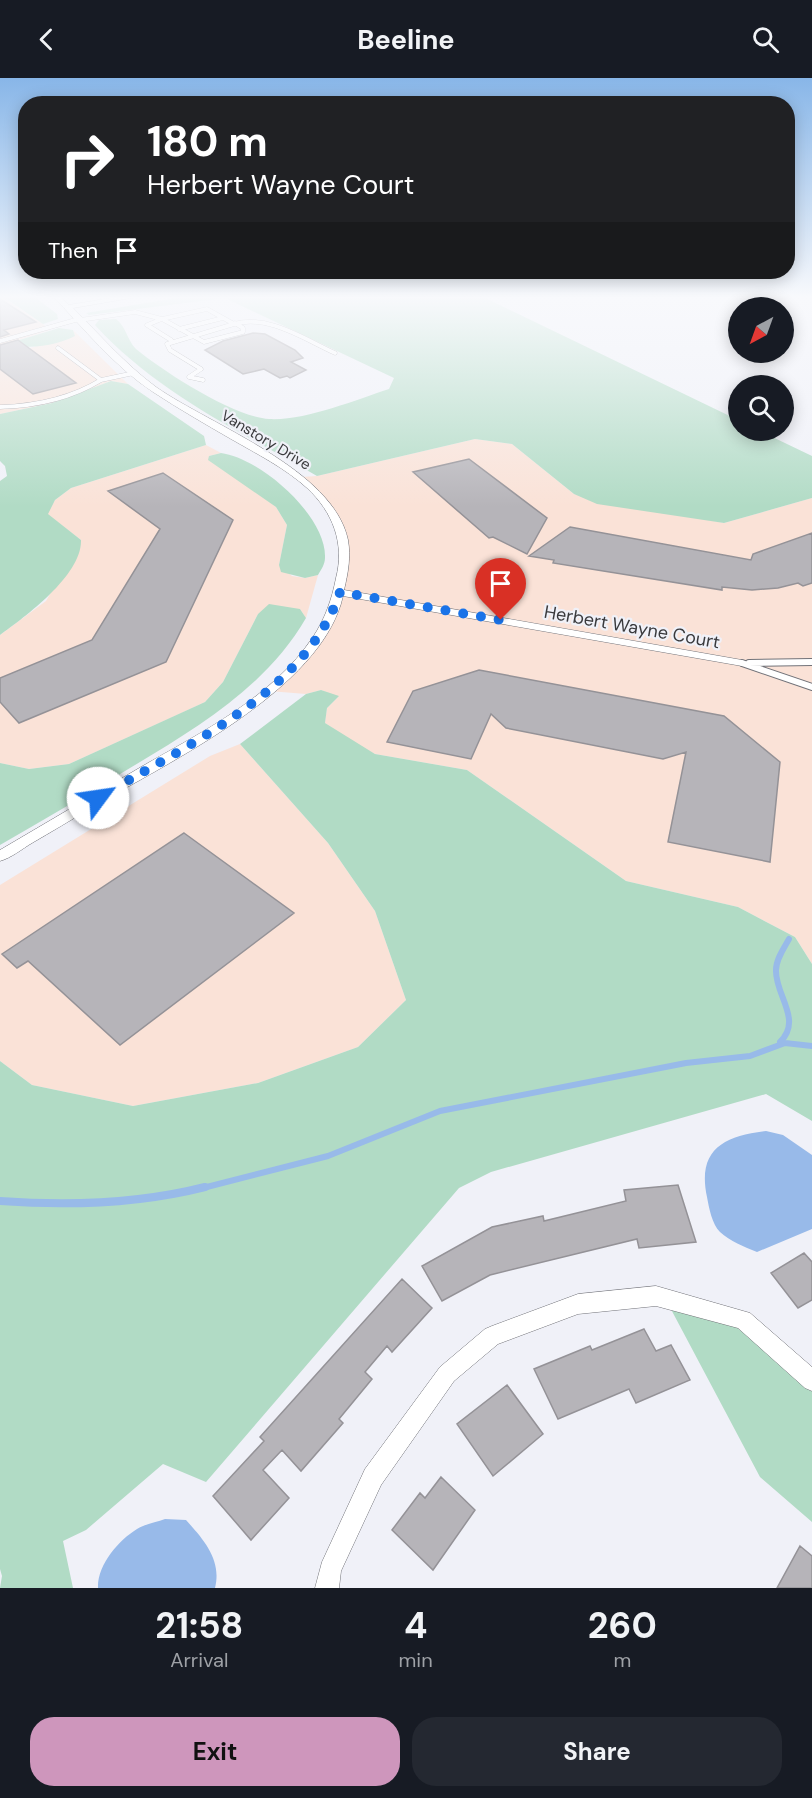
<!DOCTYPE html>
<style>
:root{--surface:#171b24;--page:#242831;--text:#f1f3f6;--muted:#9ea1a6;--accent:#ce96bc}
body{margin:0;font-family:"DM Sans",sans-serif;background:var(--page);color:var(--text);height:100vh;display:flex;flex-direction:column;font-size:22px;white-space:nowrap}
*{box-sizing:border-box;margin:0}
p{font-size:20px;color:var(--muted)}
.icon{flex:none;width:33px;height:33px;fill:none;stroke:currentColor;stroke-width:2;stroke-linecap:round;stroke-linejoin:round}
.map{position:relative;height:1510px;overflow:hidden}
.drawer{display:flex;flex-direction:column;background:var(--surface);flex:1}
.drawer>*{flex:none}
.top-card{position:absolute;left:18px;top:18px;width:777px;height:183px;border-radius:24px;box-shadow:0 3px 15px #0003;background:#202124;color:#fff;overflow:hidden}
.needle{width:39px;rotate:221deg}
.tools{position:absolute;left:728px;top:219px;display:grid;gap:12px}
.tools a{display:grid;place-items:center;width:66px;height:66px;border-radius:50%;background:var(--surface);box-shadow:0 3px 15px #0003;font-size:30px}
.pin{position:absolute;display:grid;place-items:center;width:51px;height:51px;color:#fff;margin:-62px -26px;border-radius:50% 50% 50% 0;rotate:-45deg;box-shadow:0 0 6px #0007}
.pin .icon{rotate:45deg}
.me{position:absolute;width:66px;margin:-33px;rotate:59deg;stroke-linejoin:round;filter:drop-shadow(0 0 4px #0008)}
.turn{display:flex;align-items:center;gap:21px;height:126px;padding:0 30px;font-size:27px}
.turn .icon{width:78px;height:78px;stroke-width:2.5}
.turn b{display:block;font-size:42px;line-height:51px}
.then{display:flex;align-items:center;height:57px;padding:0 30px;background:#0003;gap:12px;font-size:22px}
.eta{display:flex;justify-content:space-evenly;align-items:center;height:102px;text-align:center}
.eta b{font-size:36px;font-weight:700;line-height:42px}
.cta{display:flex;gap:12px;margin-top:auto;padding:12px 30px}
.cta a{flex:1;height:69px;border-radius:24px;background:var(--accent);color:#111;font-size:24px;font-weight:700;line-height:69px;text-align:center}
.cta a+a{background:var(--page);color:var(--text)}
header{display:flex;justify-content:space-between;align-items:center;height:78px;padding:0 30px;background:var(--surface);font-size:27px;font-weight:700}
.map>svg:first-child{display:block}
.industrial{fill:#fae2d7}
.green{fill:#b1dbc5}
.water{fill:#98bae9}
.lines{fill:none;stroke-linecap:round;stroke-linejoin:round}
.stream-far1{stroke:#98bae9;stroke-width:6}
.stream{stroke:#98bae9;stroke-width:8}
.building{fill:#b6b4b9;stroke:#949297;stroke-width:1.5}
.lane-far1-casing{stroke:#717278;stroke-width:4.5}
.lane-casing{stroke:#717278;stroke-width:8}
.street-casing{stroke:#717278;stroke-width:1}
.lane-far1{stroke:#fff;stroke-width:4}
.lane{stroke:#fff;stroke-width:6}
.street{fill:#fff;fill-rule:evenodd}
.route{stroke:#1a73e8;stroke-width:10;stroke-dasharray:0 18}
.labels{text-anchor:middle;stroke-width:4.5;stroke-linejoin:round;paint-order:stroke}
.far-street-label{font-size:15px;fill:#3a3a3d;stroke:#f0f1f8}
.street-label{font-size:18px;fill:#3a3a3d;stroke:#f0f1f8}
</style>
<header><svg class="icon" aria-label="back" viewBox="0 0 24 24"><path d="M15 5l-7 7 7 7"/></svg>Beeline<svg class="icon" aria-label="search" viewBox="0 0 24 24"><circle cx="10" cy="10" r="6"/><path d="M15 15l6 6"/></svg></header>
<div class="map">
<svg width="812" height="1510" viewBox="0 0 812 1510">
<rect width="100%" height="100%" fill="#f0f1f8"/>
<path class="industrial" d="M0,217L43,246L50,252L0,268Z
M73,252L128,306L111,303L52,325L0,336V278L75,258Z
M475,361L512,366L574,416L724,445L812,420V886L795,859L738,829L626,803L467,692L375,676L356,666L325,645L327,630L338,619L321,612L306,616L269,613L299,584L340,515V450L301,399L317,398Z
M206,367L221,375L209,378L276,429L287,447L279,487L292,498L305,500L318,497L306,540L300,531L258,536L223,604L205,624L177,637L69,686L29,691L0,685V557L46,523L81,462L47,436L55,422L71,410Z
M240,666L328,765L375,833L406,922L358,969L258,1005L133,1028L32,1007L0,983V807L210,678Z"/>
<path class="green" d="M1,217H32L57,236L58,241L43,246Z
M194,217H479L738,342V352L760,353L812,378V420L724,445L597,426L574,416L512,366L475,361L317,398C239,353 156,314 95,247L99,242L116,241C126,248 127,262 136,271C164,294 234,339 269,341C305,343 355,322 389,311L394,300L225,220L89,237L86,235Z
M59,250L73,252L75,258C51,270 26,270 0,268Z
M111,303L128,306L204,358L206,367L71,410L55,422L48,436L81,462C82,497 26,538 0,557V403L7,398L5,388L0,383V336L52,325Z
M221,375C260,380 327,438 325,480C325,486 321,492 318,497L305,500L281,494L279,487L287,447L276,429L208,382L209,378Z
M269,526L300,531L306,540C266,609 197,650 130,690C87,716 44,742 0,767V685L29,691L69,686L205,624L223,604L258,536Z
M321,612L339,618L327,630L325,645L375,676L467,692L626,803L738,829L795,859L812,886V1043L766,1016L491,1094L459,1110L206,1404L163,1386L86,1452L63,1463L73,1510H0L2,1498L0,1491V983L32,1007L133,1028L258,1005L358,969L406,922L375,833L328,765L240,666L306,616Z
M665,1220L743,1242L812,1303V1444L760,1399Z"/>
<path class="water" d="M766,1053L783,1057L812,1077V1151L757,1174C744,1169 730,1163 720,1154C712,1146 709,1130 707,1119C697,1072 723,1058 766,1053Z
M165,1441L186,1442C204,1462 222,1482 215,1510H98C97,1487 119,1462 137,1451C145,1446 157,1444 165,1441Z"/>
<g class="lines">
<path class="stream-far1" d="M780,964C803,942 775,917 776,892C776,881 784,870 789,861
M199,1111L328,1078L440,1033L686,985L750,978L785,965L812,968"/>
<path class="stream" d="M0,1123C68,1128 138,1126 205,1109"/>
</g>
<path class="building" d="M0,221L36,244L4,252L9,256L0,259Z
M253,255L265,256L295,272L303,280L291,284L306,292L290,300L287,298L280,300L264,291L243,296L205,272L223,263Z
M18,262L76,305L33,316L0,291V267Z
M469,381L547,440L527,476L493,459L489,460L413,394Z
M163,395L233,442L166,584L19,645L0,624V600L92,562L160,451L108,413Z
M570,449L751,482L753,476L812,455V505L803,508L798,505L778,510L752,512L722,509V512L553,485L554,482L529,478Z
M479,592L724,638L780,684L770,784L668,764L686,674L663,681L506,650L491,636L471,681L387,664L413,613Z
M184,755L294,835L120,967L28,883L17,890L2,876Z
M678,1107L696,1164L639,1170L637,1161L490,1197L442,1223L422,1188L492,1149L543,1138L544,1143L626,1123L624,1112Z
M804,1175L812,1184V1222L798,1230L771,1195Z
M402,1201L432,1230L392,1274L387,1268L365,1294L372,1301L339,1341L343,1345L301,1393L282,1372L263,1392L289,1420L251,1462L213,1418L264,1363L260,1359Z
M644,1251L656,1273L671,1267L690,1302L636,1325L629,1311L558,1341L534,1291L590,1268L592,1272Z
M507,1307L543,1356L493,1398L457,1346Z
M441,1399L475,1432L433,1492L392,1452L420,1415L425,1420Z
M800,1468L812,1478V1510H777Z"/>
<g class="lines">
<defs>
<path id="lane-far1" d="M80,242L135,234L162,241L207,231L234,246C268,236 304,261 335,275
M179,251L223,240
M171,262L147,247L162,241L204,264L243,254V250L235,245
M0,263L79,241
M58,270L101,302L134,295
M203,302L189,299L201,291L170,272L167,266L234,246
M0,329C36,328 70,321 101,302"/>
<path id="lane" d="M742,585L812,609
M749,585L812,584"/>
<path id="street" d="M52,217H59L69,227L129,217H148L73,230C100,257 125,286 156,309C212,348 333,391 348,462C351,479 348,495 344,512L742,582L748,585L742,588L343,518C322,612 168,684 91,730C71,742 51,754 32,765C22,771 11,780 0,783V772C47,744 94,717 141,689C202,654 273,619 313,559C325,541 332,521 336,500C345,466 333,434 307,410C285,390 257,376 231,361C205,346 179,331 153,314C115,289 83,250 52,217Z
M656,1208L750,1235L812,1289V1313L805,1310L738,1250L656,1228L578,1236L498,1266L454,1303L381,1407L341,1493L339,1510H315L322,1484L365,1391L440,1289L485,1251L492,1248L578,1216Z"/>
</defs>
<use href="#lane-far1" class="lane-far1-casing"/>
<use href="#lane" class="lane-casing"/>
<use href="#street" class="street-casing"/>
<use href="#lane-far1" class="lane-far1"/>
<use href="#lane" class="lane"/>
<use href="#street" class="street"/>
</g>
<linearGradient id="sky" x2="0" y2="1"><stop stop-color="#88b6e8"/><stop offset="0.51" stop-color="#f8f9fc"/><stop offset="1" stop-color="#f8f9fc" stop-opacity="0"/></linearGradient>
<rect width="812" height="429" fill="url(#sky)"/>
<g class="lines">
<path class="route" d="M98,720C183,669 307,614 340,514L501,542"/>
</g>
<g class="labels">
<g class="far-street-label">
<text transform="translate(266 362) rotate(31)" y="5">Vanstory Drive</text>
</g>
<g class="street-label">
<text transform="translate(632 549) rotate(10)" y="6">Herbert Wayne Court</text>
</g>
</g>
</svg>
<div class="tools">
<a><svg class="needle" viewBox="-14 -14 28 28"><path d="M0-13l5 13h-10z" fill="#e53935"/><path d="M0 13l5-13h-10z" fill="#9ea1a6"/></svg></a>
<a><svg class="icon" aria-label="search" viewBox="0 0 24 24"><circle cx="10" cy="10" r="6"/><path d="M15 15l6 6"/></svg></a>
</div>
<div class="pin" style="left:501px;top:542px;background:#d93025"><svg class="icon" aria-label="arrive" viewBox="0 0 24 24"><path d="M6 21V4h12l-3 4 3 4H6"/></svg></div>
<svg class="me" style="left:98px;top:720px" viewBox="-20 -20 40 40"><circle r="19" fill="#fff"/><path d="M0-13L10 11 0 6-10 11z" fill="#1a73e8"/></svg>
<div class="top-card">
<div class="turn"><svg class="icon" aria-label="right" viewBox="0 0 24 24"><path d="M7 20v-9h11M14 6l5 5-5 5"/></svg><div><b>180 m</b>Herbert Wayne Court</div></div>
<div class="then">Then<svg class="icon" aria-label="arrive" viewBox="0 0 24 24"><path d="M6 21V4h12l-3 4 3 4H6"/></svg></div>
</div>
</div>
<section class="drawer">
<div class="eta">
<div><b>21:58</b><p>Arrival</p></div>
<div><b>4</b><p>min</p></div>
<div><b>260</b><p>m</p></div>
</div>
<div class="cta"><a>Exit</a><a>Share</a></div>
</section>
